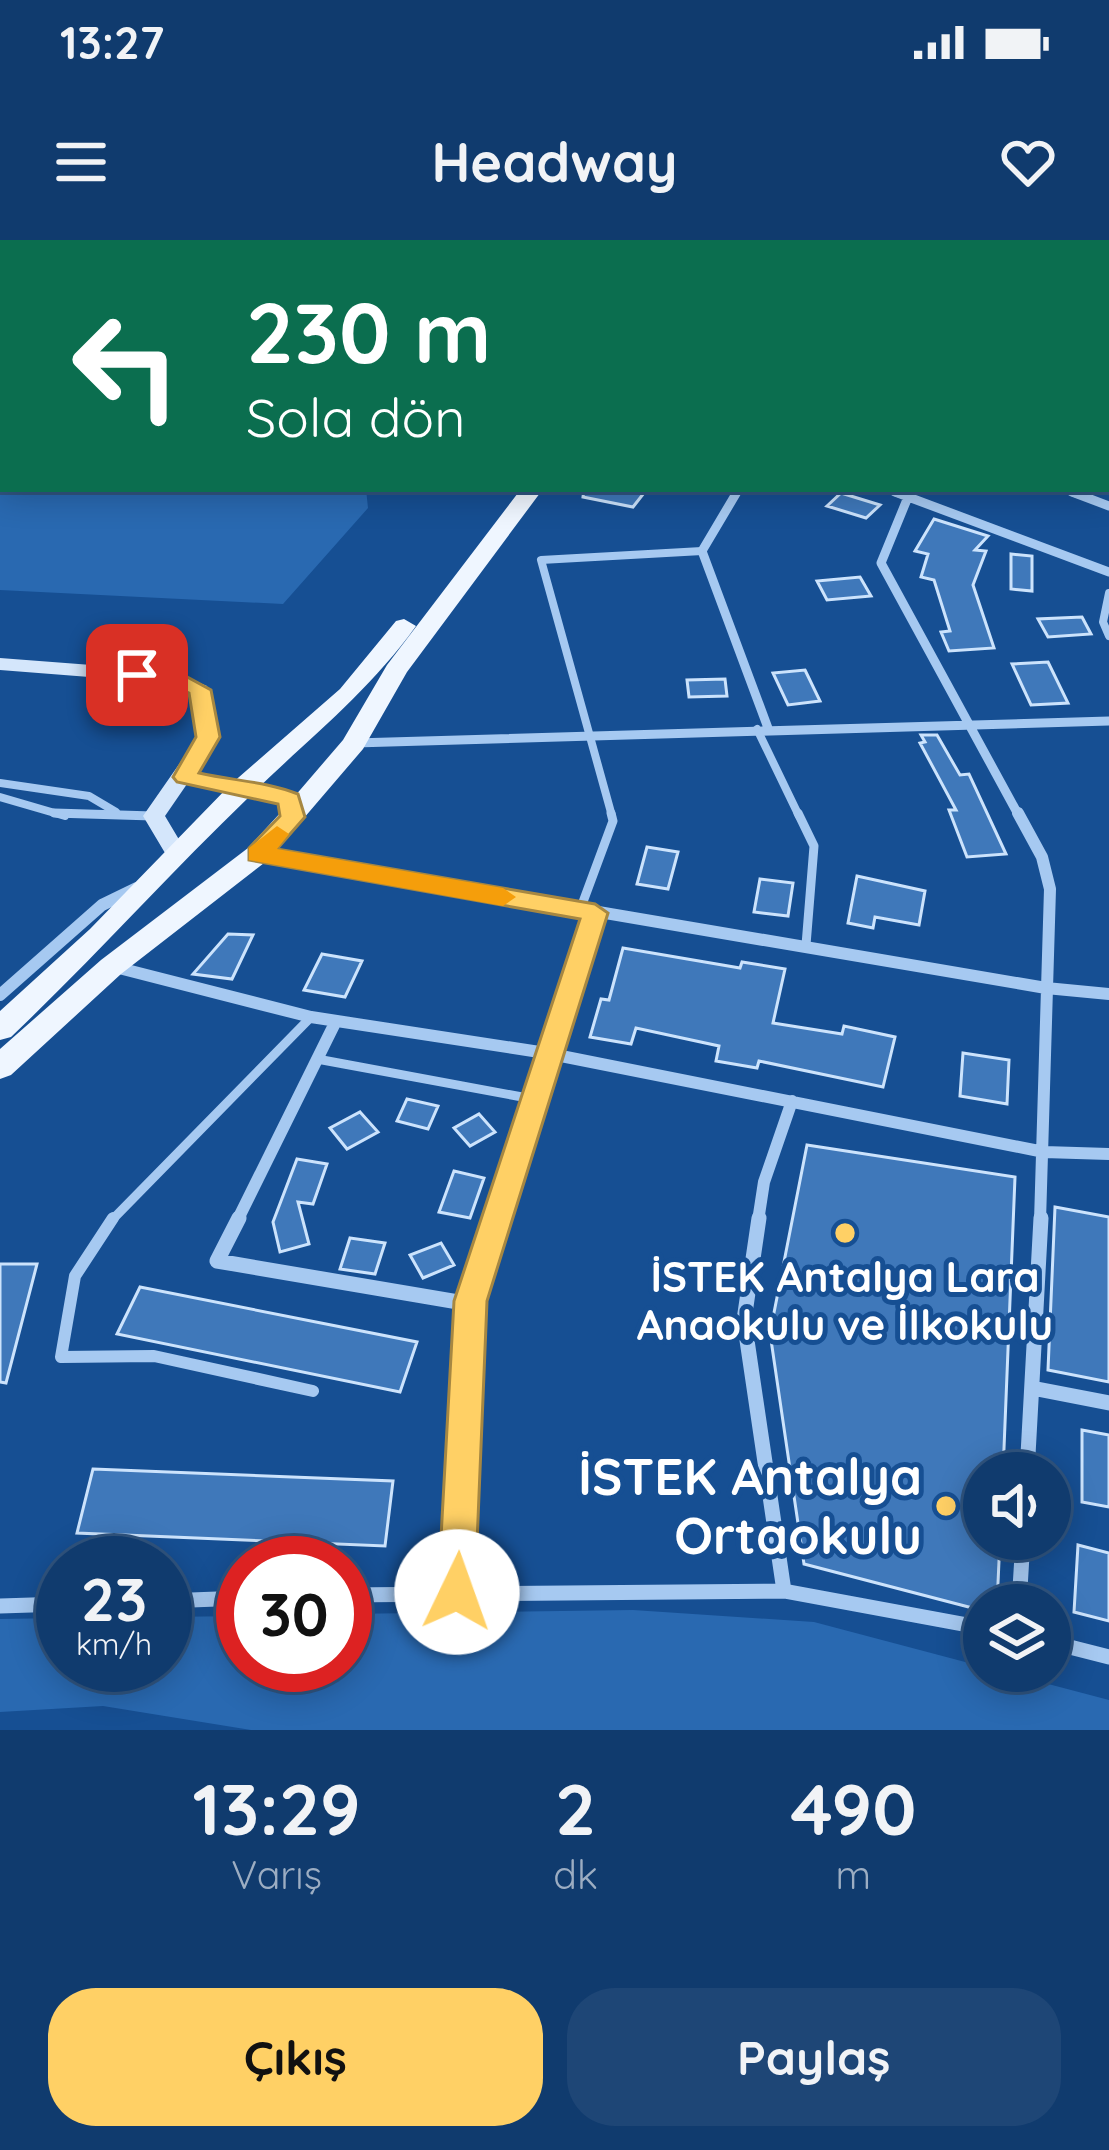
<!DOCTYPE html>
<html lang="tr">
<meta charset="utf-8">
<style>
:root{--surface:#103b6e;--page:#1e4676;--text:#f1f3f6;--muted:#9cadc2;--line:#305581;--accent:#ffd065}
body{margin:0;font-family:Quicksand,sans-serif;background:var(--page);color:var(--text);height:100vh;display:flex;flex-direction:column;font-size:45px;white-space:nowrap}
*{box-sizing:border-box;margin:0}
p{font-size:39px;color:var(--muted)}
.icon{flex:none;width:66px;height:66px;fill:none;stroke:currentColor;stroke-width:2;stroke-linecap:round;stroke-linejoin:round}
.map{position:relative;height:1490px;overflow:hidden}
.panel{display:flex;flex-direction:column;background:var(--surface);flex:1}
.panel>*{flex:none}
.guide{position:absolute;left:0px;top:0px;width:1110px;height:252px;box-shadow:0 6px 30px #0003,0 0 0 3px var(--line);background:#0b6e4f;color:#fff;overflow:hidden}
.buttons{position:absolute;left:963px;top:1212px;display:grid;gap:24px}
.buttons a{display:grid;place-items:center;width:108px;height:108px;border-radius:50%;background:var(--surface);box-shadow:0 6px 30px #0003,0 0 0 3px var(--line);font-size:60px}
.speed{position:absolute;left:36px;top:1296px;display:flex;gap:24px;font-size:60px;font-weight:700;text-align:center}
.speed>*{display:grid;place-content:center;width:156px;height:156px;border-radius:50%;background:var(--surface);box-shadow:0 6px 30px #0003,0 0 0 3px var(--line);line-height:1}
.speed small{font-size:30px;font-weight:400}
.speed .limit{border:18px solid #d22;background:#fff;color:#111}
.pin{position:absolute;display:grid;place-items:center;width:102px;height:102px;color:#fff;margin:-51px;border-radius:24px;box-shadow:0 6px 18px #0006}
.me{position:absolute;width:132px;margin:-66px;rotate:3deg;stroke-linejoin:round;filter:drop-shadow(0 0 9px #0008)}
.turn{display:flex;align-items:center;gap:42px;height:252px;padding:0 48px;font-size:54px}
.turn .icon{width:156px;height:156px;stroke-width:2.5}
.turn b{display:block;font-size:84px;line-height:102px}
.eta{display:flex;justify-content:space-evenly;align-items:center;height:204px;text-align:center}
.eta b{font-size:72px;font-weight:700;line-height:84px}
.action{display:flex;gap:24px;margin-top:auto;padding:24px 48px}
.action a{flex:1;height:138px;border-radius:48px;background:var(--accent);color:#111;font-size:48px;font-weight:700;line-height:138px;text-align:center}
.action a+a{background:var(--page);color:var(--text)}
.status{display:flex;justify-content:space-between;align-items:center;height:84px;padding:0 60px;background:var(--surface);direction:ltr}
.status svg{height:33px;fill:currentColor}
header{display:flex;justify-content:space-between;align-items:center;height:156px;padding:0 48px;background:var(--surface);font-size:54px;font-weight:700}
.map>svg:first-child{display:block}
.green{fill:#2969b1}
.building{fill:#3f78ba;stroke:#cce3fc;stroke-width:3}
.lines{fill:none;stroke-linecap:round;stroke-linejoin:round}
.lane-far2{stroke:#a6c9f1;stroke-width:8}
.lane-far1{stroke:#a6c9f1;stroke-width:9}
.lane{stroke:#a6c9f1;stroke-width:12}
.street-far3{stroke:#a6c9f1;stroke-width:8}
.street-far2{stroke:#a6c9f1;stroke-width:9}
.street-far1{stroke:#a6c9f1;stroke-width:12}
.street{stroke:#a6c9f1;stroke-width:15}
.secondary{fill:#d4e6fb;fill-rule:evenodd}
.primary{fill:#eff6ff;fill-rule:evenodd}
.route{fill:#ffd065;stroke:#a68742;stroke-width:3}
.slow{fill:#f59e0b}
.poi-dot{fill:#ffd065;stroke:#164f93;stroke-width:4.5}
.labels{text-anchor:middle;stroke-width:10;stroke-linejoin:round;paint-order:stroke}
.poi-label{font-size:42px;font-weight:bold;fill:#fff;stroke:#164f93}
.near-poi-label{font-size:51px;font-weight:bold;fill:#fff;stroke:#164f93;text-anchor:end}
</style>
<div class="status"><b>13:27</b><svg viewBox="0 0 49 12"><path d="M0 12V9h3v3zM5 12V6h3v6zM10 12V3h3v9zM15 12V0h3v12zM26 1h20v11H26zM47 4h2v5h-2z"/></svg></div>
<header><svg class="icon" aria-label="menu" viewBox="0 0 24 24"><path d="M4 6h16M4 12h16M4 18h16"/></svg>Headway<svg class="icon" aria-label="heart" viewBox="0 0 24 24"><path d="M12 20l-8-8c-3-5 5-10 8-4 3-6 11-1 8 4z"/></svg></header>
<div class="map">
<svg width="1109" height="1490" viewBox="0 0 1109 1490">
<rect width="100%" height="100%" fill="#164f93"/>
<path class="green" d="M0,0H245L3,3V249H366L368,268L283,364L0,350Z
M633,1370L814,1382L1109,1460V1490H251L103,1466L0,1472V1379L63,1378V1425H165V1377L243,1376V1425H345V1374Z"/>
<path class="building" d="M584,249H626L644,253L633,267L583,257Z
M841,253L880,265L866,278L827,266Z
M934,279L988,296L975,310L986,311L973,345L994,408L949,411L941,392L950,391L934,340L921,337L928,314L915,311Z
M1011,314L1032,316V351L1011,349Z
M860,337L871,356L827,360L817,341Z
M1082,377L1091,394L1048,397L1038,379Z
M1048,422L1068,463L1031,465L1012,424Z
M805,430L820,461L788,465L773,433Z
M725,439L727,456L689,457L687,440Z
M921,495H937L960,535L969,534L1006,614L967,617L949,570H956L920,503L925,502Z
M647,607L678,612L668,649L637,644Z
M857,636L925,651L919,685L875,677L873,688L848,683Z
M760,639L793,643L788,676L754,672Z
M228,694L253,695L232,739L193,734Z
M623,708L740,728L742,722L785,729L773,783L842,794L844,786L895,797L883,847L759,821L757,828L716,821L719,806L636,788L631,804L590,797L601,759L609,760Z
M322,714L362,721L345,757L304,750Z
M963,813L1009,820L1007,864L960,856Z
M407,859L438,866L428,889L397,881Z
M360,872L378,892L347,909L330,888Z
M479,874L495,892L470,906L454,888Z
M807,905L1015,937L1003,1233H984V1299H1000L997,1365H984V1371L804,1324L770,1093Z
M297,919L327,924L313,964L298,962L309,1004L280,1012L273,982Z
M454,931L484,938L470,978L439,972Z
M1055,967L1109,977V1142L1048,1130Z
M350,998L385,1003L375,1034L340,1029Z
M441,1003L454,1025L423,1038L410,1015Z
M0,1024H37L6,1143L0,1142Z
M140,1047L321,1083L417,1102L400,1152L117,1094Z
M1082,1190L1109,1195V1267L1082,1262Z
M93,1229L393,1241L385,1306L77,1293Z
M1078,1305L1109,1313V1381L1074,1372Z"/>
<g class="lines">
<path class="lane-far2" d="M1109,353L1103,382L1109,396
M757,489L799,576
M0,543L89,556L116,572
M0,557L65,576
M612,576L541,320L702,311"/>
<path class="lane-far1" d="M54,573L153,576
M798,573L814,606L806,705
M580,670L613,581L611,573
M317,819L533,859
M111,981L311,777"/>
<path class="lane" d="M113,978L75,1036L61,1117L154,1116L313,1151"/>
<path class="street-far3" d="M886,249L903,255
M1063,249L1080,255
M735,255L739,249"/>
<path class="street-far2" d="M737,252L702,311L768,488
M895,252L1109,332
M1072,252L1109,266
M908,257L881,323L1019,576
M355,503L1109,481"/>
<path class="street-far1" d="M1018,573L1042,617L1050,649L1040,981
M258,614L1046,748L1109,754
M115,727L311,777L546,813L1044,912L1109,914
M0,755L102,665L137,648
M237,981L336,781
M496,981L595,673
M758,981L764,942L792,861"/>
<path class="street" d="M239,978L217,1021L470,1064
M759,978L744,1080L784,1351
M1032,1148L1109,1163
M1027,1233L1041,978
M457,1352L470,1061L497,978
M345,1355L784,1351L984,1388
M165,1361L243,1358
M1019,1365L1023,1299
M0,1366L63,1364
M1050,1402L1109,1417"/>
<path class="secondary" d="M0,418L170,431L207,446L218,497L194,533L248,545L251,550L240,557L187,544L165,576L187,613L176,620L168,618L143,576L198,497L191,453L166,443L0,430Z"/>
<path class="primary" d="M619,0H635L636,3H620Z
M521,249H543L407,432L363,509L268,620L121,734L11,835L0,839V809L101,720L248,608L282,571L343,500L387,425Z
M404,379L416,386C367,454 309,498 250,556C168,635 93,719 11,797L0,800V771L90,689L231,544L340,449L396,381Z"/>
</g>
<path class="route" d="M137,428L178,432L211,450L220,497L199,533C234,541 265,541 298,554L305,577L277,609L595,664L608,673L487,1061L475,1352L470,1364L457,1370L444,1364L438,1352L454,1061L580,679L249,620V608L280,576L278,564L177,542L173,537L196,497L189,453L166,443L129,439V430Z"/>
<path class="slow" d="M277,586L289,594L277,609L503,648L516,657L503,666L249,620V608Z"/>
<g class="poi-dot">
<circle cx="845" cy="993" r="12"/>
<circle cx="946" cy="1266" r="12"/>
</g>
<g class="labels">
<g class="poi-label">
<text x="845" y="1052">İSTEK Antalya Lara<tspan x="845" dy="48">Anaokulu ve İlkokulu</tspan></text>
</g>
<g class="near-poi-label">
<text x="922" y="1255">İSTEK Antalya<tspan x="922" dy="59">Ortaokulu</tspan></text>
</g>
</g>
</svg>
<div class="buttons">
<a><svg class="icon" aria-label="sound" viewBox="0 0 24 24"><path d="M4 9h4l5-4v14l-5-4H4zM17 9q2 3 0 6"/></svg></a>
<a><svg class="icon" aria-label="layers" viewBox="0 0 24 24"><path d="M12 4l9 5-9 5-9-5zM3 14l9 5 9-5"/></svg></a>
</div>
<div class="speed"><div>23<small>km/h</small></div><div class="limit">30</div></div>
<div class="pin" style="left:137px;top:435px;background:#d93025"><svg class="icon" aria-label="arrive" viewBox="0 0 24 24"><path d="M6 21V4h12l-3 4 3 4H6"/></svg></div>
<svg class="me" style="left:457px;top:1352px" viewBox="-20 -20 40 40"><circle r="19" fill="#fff"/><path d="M0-13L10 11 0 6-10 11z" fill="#ffd065"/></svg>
<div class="guide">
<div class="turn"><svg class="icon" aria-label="left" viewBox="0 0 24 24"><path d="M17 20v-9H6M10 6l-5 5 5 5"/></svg><div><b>230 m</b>Sola dön</div></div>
</div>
</div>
<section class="panel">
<div class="eta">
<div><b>13:29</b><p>Varış</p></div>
<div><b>2</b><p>dk</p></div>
<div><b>490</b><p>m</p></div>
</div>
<div class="action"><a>Çıkış</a><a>Paylaş</a></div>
</section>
